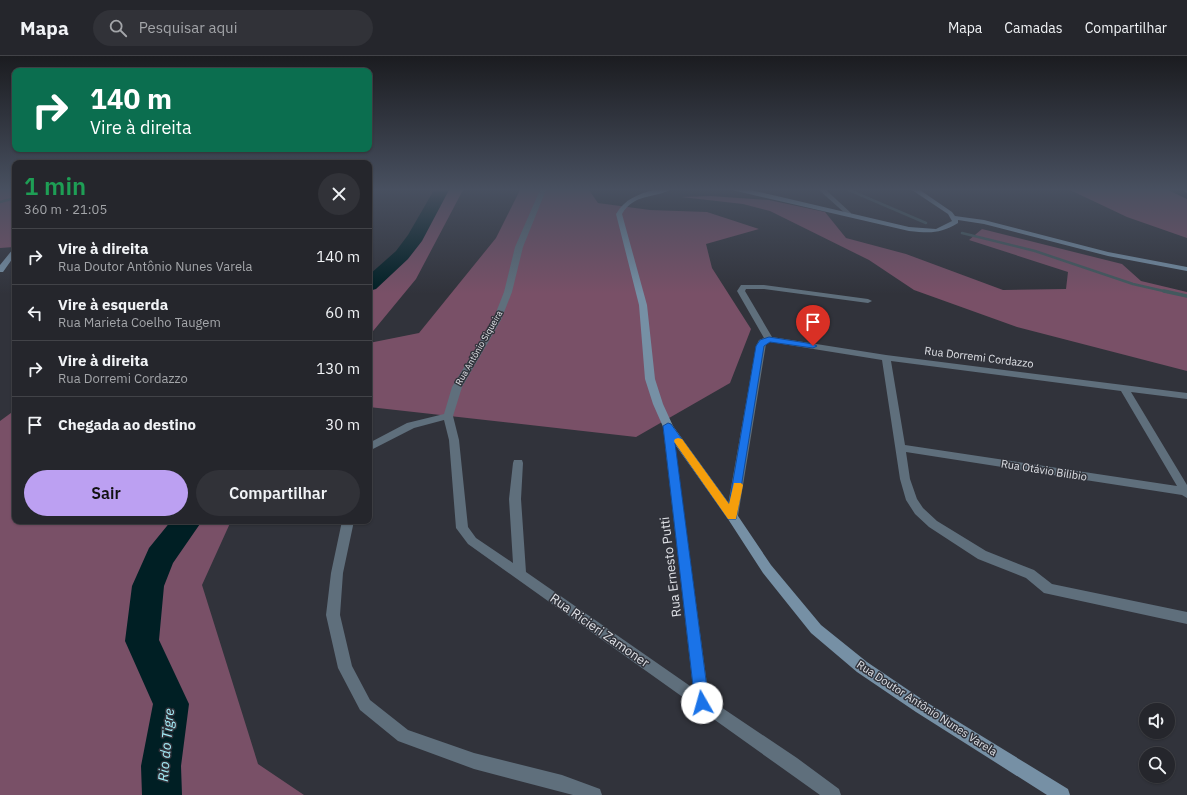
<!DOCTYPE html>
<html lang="pt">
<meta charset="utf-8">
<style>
:root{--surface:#25262c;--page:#313238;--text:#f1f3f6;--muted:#a3a5a9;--line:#424348;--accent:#bca0f2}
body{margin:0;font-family:"IBM Plex Sans",sans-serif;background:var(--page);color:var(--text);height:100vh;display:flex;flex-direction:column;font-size:15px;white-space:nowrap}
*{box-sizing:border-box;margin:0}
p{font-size:13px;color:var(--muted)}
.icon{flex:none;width:22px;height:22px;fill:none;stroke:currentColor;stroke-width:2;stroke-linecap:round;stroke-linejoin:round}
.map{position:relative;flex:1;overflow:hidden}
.drawer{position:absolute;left:12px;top:104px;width:360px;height:364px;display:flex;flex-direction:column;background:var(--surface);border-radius:8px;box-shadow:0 1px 3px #0004,0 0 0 1px var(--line)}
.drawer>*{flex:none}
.guide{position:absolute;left:12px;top:12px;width:360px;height:84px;border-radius:8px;box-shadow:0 1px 3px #0004,0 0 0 1px var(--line);background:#0b6e4f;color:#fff;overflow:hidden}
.buttons{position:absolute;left:1139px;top:647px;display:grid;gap:8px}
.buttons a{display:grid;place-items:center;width:36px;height:36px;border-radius:50%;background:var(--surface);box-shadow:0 1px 3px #0004,0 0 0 1px var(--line);font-size:20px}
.pin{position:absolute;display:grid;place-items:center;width:34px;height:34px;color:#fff;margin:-41px -17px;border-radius:50% 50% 50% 0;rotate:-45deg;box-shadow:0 0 4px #0007}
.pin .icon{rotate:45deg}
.me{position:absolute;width:44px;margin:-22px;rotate:353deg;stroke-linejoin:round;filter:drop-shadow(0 0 3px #0008)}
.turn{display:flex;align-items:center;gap:14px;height:84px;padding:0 12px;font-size:18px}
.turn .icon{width:52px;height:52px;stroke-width:2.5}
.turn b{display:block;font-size:28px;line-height:34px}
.round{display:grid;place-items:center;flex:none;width:42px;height:42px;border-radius:21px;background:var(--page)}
.head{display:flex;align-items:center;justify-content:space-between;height:68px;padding:0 12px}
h1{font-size:24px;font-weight:600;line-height:30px;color:#1e9e55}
.primary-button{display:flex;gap:8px;margin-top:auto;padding:8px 12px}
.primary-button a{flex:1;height:46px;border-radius:24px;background:var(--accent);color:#111;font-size:16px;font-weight:600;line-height:46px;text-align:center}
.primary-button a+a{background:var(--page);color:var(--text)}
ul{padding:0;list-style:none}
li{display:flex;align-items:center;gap:12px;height:56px;padding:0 12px;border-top:1px solid var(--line)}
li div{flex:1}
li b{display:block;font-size:15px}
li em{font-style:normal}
header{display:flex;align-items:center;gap:24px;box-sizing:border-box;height:56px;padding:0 20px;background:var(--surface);border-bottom:1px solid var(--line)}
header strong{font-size:19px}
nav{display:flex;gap:22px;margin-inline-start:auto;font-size:14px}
.search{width:280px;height:36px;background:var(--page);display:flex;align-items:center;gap:10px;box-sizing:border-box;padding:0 14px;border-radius:22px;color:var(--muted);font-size:15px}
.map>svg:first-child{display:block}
.forest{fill:#795067}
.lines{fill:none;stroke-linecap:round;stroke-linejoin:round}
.stream-far1{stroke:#43595e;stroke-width:2.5}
.stream{stroke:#43595e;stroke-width:3.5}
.river{fill:#001f24;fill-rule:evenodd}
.street{fill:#5f6f7c;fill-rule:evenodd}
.secondary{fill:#7690a5;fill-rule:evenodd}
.route{fill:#1a73e8;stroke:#114b97}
.slow{fill:#f59e0b}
.labels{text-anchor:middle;stroke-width:3;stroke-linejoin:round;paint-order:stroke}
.far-street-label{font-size:9px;fill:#dfe1e6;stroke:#31333b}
.street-label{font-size:11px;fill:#dfe1e6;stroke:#31333b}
.near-street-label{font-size:13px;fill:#dfe1e6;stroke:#31333b}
.near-water-label{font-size:14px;font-style:italic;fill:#a4eef9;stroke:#31333b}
</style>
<header>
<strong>Mapa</strong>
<div class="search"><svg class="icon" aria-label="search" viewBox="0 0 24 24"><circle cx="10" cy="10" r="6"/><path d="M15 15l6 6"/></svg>Pesquisar aqui</div>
<nav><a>Mapa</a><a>Camadas</a><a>Compartilhar</a></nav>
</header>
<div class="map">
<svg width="1187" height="739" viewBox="0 0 1187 739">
<rect width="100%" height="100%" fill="#31333b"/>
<path class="forest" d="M0,134H15V193L14,191L0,192Z
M435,134H463L416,223L369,280V222L393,201L414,172Z
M520,134H589L598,147L650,154L707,156L759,173L706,188L712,212L751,273L730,327L636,381L369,351V287L419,277L496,182Z
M1070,134H1168L1187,143V182L1127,161Z
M711,140L769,144L825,156L846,182L906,198L1003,234L1066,233L1068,216L969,184L982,173L1122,208L1141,225L1187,236V315L1017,271L914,234L869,204L770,155L743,148L681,141Z
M15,354V465H231L202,529L258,708L304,739H0V365Z"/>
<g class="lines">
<path class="stream-far1" d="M849,134L926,167
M0,146L15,142
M962,177L1035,195L1133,228L1168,236"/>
<path class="stream" d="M1164,235L1187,240"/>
<path class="river" d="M434,134H449L422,185L408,203L376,233L369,235V219L396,195L408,179Z
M171,465H202L173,507L164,530L159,584L189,648L181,710L182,739H142L141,710L153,648L125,585L132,530L149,492Z"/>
<path class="street" d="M540,134H546L523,191L512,236L501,264L462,331L453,360L459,384L468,471L476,482L513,507L509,443L513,407L514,404H522L523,407L521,443L526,516L693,632L663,371L664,369H672L709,643L797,702L839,733L841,739H820L468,488L456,472L449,384L444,364L414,372L369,395V387L407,367L444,358L452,331L493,264L504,236L515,191Z
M819,134H826L851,157V159H847Z
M741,229H764L868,243L872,245L868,247L764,233H746L745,235L772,281L886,299L1187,337V343L1131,336L1187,429V442L1182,439L906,396L910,423L917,443L923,452L937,465L986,495L1034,514L1052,528L1187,556V568L1044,537L1026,522L978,503L929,471L915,458L906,444L900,423L882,304L770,286L766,288L738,460L736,463L732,464L728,463L726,460L756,290L759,284L764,282L737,235ZM891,305L1121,335L1177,430L905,389Z
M342,465H354L343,517L340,559L352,610L370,644L408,674L474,697L562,719L600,733L602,739H573L474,713L398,685L360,654L338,612L326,559L331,517Z"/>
<path class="secondary" d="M654,134H670C652,143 635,137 622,158L647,249L655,323L663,348L673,370L736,457L771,509L821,569L867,606L926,646L1068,733L1070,739H1047L916,656L857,616L811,577L763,517L728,463L664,373L653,348L645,323L639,249L616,158C625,143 638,138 654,134Z
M732,134H749L764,137L909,171L936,173L952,165L948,158L912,134H920L952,156L955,160L984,164L1108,196L1187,211V215L1108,200L984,168L958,164V167C940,178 930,177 909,175Z
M1187,134V137L1184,135V134Z
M15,192V199L3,216H0V209L13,193Z"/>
</g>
<linearGradient id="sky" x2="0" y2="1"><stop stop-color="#1b1c20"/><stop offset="0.56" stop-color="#485060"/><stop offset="1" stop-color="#485060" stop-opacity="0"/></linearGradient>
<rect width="1187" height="238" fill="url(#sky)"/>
<path class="route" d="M769,281L813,288L817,290L813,292L770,286L764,290L736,463H728L675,387L709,647L707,652L702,654L697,652L695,647L663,370L668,367L671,368L729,448L756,290L760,284Z"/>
<path class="slow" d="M678,382L682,383L729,448L734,427H741L743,429L736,463H728L675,387L674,385L675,383Z"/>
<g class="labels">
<g class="far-street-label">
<text transform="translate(479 292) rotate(-60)" y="3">Rua Antônio Siqueira</text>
</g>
<g class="street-label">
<text transform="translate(979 301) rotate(7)" y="4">Rua Dorremi Cordazzo</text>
<text transform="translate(1044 414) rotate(9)" y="4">Rua Otávio Bilibio</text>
<text transform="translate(927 652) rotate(33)" y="4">Rua Doutor Antônio Nunes Varela</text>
</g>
<g class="near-street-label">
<text transform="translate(670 511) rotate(-97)" y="5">Rua Ernesto Putti</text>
<text transform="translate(600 574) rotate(35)" y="5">Rua Ricieri Zamoner</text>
</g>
<g class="near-water-label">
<text transform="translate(166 689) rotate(-85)" y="5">Rio do Tigre</text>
</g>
</g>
</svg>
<div class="buttons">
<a><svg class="icon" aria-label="sound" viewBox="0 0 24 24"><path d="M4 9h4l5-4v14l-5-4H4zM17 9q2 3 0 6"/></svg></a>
<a><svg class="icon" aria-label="search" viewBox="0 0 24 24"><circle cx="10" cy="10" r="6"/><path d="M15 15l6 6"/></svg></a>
</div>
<div class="pin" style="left:813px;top:290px;background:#d93025"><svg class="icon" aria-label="arrive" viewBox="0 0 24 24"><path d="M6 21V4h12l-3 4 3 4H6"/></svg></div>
<svg class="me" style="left:702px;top:647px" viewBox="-20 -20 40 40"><circle r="19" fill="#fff"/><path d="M0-13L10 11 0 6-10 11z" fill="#1a73e8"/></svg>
<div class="guide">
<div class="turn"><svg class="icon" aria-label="right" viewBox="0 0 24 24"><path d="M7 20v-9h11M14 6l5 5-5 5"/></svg><div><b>140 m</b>Vire à direita</div></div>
</div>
<section class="drawer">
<div class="head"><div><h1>1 min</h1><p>360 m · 21:05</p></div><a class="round"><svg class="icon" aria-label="close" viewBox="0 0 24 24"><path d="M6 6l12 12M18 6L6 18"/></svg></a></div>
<ul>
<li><svg class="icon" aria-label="right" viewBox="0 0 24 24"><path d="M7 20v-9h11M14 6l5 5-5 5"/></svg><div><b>Vire à direita</b><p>Rua Doutor Antônio Nunes Varela</p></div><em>140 m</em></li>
<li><svg class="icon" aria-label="left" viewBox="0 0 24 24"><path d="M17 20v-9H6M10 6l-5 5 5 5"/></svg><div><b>Vire à esquerda</b><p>Rua Marieta Coelho Taugem</p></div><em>60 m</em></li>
<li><svg class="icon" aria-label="right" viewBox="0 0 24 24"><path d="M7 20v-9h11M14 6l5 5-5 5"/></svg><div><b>Vire à direita</b><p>Rua Dorremi Cordazzo</p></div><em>130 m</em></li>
<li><svg class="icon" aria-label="arrive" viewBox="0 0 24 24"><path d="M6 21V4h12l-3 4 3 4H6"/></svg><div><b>Chegada ao destino</b></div><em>30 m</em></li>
</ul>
<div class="primary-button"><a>Sair</a><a>Compartilhar</a></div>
</section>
</div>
